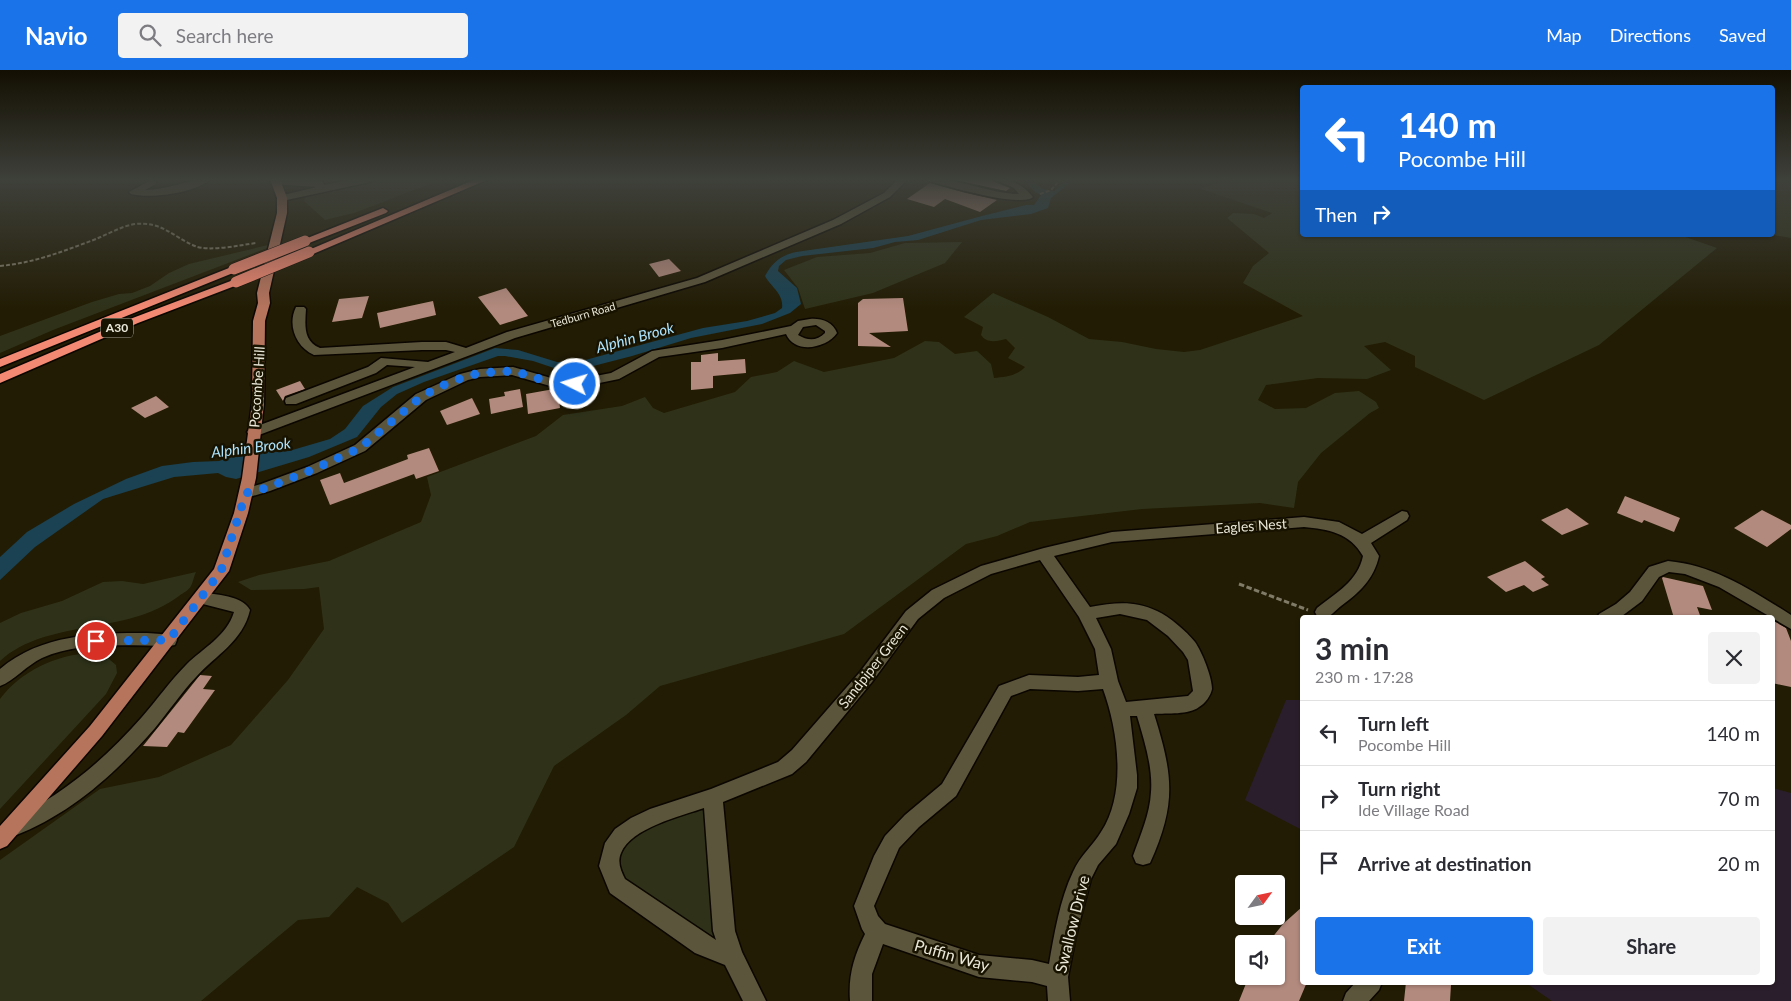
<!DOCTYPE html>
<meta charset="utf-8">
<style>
:root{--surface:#fff;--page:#f2f2f3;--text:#2b2b33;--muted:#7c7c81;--line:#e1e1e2;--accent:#1a73e8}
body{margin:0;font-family:Lato,sans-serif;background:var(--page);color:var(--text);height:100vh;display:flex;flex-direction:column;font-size:19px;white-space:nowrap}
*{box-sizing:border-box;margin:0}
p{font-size:16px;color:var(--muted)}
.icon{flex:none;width:28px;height:28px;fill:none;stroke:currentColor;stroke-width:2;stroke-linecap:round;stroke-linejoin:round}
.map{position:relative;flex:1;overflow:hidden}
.drawer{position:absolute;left:1300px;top:545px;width:475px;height:370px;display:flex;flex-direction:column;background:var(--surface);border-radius:5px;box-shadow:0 1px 4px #0004}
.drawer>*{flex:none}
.hud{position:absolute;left:1300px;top:15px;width:475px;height:152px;border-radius:5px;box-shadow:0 1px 4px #0004;background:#1a73e8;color:#fff;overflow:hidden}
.needle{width:32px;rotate:57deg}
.tools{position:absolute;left:1235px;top:805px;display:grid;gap:10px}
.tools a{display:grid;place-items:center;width:50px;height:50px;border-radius:5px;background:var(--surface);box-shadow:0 1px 4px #0004;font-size:25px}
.pin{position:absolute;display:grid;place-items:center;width:42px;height:42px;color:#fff;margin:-21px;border:2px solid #fff;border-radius:50%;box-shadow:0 1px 5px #0007}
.me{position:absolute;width:55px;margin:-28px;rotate:275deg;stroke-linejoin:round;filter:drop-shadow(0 0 4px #0008)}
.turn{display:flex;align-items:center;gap:18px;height:105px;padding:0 15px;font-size:22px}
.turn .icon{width:65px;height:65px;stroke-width:2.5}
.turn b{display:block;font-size:35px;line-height:42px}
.then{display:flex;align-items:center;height:48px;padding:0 15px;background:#0003;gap:10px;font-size:19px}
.round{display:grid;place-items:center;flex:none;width:52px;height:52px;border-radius:5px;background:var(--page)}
.summary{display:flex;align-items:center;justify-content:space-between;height:85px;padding:0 15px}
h1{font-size:30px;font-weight:700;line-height:38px}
.cta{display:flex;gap:10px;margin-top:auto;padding:10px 15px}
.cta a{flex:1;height:58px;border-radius:5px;background:var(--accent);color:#fff;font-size:20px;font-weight:700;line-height:58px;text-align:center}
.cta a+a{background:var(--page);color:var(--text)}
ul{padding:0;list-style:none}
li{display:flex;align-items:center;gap:15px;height:65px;padding:0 15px;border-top:1px solid var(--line)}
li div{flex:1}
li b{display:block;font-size:19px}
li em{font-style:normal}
header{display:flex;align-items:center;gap:30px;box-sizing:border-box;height:70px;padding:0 25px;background:var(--accent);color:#fff}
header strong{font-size:24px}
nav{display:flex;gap:28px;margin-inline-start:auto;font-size:18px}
.search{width:350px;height:45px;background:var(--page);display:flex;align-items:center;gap:12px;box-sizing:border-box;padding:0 18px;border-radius:5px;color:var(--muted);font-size:19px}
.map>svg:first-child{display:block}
.education{fill:#2b1e2c}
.green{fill:#2f3219}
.water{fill:#1a4253}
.building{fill:#b38a7e}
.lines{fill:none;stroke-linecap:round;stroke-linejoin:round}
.minor-casing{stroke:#0b0600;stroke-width:3}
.major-casing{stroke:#0b0600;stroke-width:3}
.highway-casing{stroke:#0b0600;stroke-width:3}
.path-far1{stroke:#807b67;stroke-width:2;stroke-dasharray:4 2;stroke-linecap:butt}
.path{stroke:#807b67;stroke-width:3;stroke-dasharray:5.5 2.5;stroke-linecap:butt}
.minor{fill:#5b553b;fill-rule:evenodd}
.major{fill:#b6745d;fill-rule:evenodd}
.highway{fill:#f38973;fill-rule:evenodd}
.highway-bridge-casing{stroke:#0b0600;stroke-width:12;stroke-linecap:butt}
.highway-bridge{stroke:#f38973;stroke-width:11}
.route{stroke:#1a73e8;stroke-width:9;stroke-dasharray:0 16.2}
.labels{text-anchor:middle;stroke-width:5;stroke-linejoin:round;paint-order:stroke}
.far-street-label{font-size:11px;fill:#eae7d8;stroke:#181300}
.shield{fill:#181300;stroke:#aba797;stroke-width:1}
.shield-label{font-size:12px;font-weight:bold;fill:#eae7d8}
.street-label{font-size:14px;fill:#eae7d8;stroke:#181300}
.water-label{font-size:15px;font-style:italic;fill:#ace3fd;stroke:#181300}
.near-street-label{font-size:16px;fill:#eae7d8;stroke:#181300}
</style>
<header>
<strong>Navio</strong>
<div class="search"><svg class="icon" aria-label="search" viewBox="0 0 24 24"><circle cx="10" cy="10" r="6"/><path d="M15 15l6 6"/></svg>Search here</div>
<nav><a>Map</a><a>Directions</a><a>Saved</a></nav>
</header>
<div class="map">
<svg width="1791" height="931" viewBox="0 0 1791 931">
<rect width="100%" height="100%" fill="#221c04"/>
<path class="education" d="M1286,630H1302V760L1245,730Z
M1773,718L1791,723V931H1552L1526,913L1772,912Z"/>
<path class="green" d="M389,109H443L354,143L325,150L304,131L306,125Z
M1250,109H1302V165H1680L1717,178L1599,275L1484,330L1415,297V286L1385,272L1364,276L1391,300L1367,309L1318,308L1266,315L1258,330L1275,339L1306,338L1335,323L1359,321L1376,332L1379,338L1370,343L1321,383L1298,412L1294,438L1260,433L1142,439L1030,452L997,466L966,474L844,564L660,616L626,645L554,696L514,777L402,853L388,833L357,817L329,847L298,850L201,931H0V790L100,719L159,707L231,675L288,610L324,559L319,517L304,519L251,520L238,512L259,505L329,491L421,452L431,425L427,407L536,366L563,345L622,336L645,327L653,338L664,343L735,322L751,307L777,302L794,291L824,302L894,288L925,271L939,272L955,284L977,281L991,294L994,308C1005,307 1017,306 1025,297L1008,288L1015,278L1006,269C997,271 987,274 981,265L983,257L964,247L993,223L1048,247L1089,269L1122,272L1156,279L1184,282L1200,280L1303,246L1243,213L1253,196L1269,183L1227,148L1233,143L1254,144L1264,148L1272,143L1201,119L1214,114Z
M1773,109H1791V168L1773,165H1726H1772Z
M962,172L945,193L873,223L805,239L798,218L784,200L817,187L870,183L905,173Z
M268,175L270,177L53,260L0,283V266L92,232L119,224L132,223L150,216L169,203L189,194Z
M196,502C194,506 193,512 191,516C189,520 183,523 179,526C126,566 47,548 0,591V553L21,543L62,531L103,512L122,511L143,514Z
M90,583L103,584L116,595L117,603L106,624L0,739V629C21,601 56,585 90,583Z
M699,738L707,743L716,858L712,868L630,816L620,800V787L628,770L647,756Z"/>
<path class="water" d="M1023,109H1031L1043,119L1054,121L1067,109H1075L1051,128L1048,138L1031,144L981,150L918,170L895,172L873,178L802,186L786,190L779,196L778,201L797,218L801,234L790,243L762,254L691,268L632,286L574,301L560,300L533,291L505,286H498L424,312L397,324L381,337L357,367L309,387L236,409L226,407L218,403L174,407L103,429L35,477L0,510V487L27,462L74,434L126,409L162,396L193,392L219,391L239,384L265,381L277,382L289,381L330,369L345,359L363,336L393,317L495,278L518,280L557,292H578L703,258L747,251L775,243L782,238C784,224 771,217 765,206C772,193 781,185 796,182L908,166L982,146L1026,135H1034L1041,125L1035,122Z"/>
<path class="building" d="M951,109H986L1010,118L1006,121Z
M930,113L966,123L997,130L980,142L945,129L934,137L907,129Z
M669,189L681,201L659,207L649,194Z
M506,218L528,246L500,255L478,227Z
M369,226L362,248L332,252L339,229Z
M903,228L908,261L869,263L891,277L858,276V233L863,229Z
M433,231L436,245L380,258L377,243Z
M718,283V291L745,289L746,303L713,306V318L691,320V292H701V285Z
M300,311L305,319L285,326L283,331L276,320Z
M520,319L523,337L491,344L489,329L505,326L504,322Z
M554,319L558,320L560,338L528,344L526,324Z
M156,326L169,337L145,348L131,338Z
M472,328L480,344L447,355L440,341Z
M429,378L439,401L416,409L414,404L330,435L320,410L340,403L344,413L408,389L407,385Z
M1625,426L1680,448L1674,462L1644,450L1642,453L1617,443Z
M1567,438L1589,454L1562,465L1541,450Z
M1762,440L1791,455V459L1767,477L1734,458Z
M1525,491L1545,507L1541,509L1549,515L1533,522L1524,515L1506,522L1487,507Z
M1663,507L1703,516L1712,540L1697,537L1701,548H1674L1662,508Z
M1772,550L1786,558L1791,571V617L1772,613Z
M200,605L212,606L203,619L215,620L184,663L178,662L167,677L143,676Z
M1302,837V912H1307L1299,931H1239L1249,906H1276V874H1267L1283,854Z
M1406,912H1444L1451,915L1450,931H1404Z"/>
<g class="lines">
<defs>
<path id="minor" d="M153,109L156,110V114L145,120C168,120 188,109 211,109C195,123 151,129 131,124L129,122Z
M277,109L320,111L323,112L324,115L354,109H375L370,112L282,131L277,128L279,126L317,117L274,114V110Z
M898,109H908L890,127L841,154L705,212L515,268L259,365H249L247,362L249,359L415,297L387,295L376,303L296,334H286L285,331L286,328L368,297L381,288L428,292L455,282L446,280H422L314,285C296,277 287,255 296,237H304L306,239C305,255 303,271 320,278L422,272H446L466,278L507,262L697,208L833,150L884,123Z
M927,109C959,108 988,123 1019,124L1014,118L994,109C1011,109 1022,114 1033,127C1020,138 947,116 929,111Z
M810,249C821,248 833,252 837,263C827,278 795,285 786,264L722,278L659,287L619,309L575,318H557L512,305L480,307L468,310L426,330L365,381L317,403L270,421L246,428L241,426L239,423L241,420L261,414L307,397L355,375L416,324L460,304L480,299L513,297L558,310H575L611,303L652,281L722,270L791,256L798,251ZM816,255L825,261V263C817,271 808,271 798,265L803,257Z
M1402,441L1407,442L1409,446L1407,450L1371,473L1379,486C1374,509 1359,523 1341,536C1336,540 1331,546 1325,548L1317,546L1315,542L1317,538C1336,523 1358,511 1363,486C1350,463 1328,459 1304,457L1112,472L1054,486L1090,537C1115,533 1133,530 1157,541C1170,547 1186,561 1195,572C1202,582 1212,607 1212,619C1211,625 1205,634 1199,637C1189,645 1167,643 1154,644C1173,705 1177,733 1150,793L1143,795L1136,793L1133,786C1140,766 1150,744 1151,722C1153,697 1144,670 1137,646H1130L1137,705V718L1129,744L1116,774L1098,795L1091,809L1076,865L1068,907L1070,931H1048L1047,916L1032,912L979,907L883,874L872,904V931H850C848,906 854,886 865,864L862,859L854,836L874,786L885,766L905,745L942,714L999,616L1029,605L1078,607L1099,605L1095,579L1079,547L1040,490L991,504L944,528L918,549L872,612L806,692L792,704L723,732L735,861L742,882L766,931H743L725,895L695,883L610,823L599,796L605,773L615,759L631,748L650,739L711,719L778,692L792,680L860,602L906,541L932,520L981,496L1044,478L1112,462L1304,447L1339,452L1362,464ZM1120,544L1147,550L1168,566L1183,582L1188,590L1193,621L1188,626L1126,632L1118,611L1111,579L1096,548ZM1030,619L1078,621L1103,619C1118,660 1127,723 1101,762C1092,777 1081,784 1073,802C1060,829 1054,865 1049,894L1032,890L979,885L885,854L878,846L874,836L899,778L919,757L956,726L1011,626ZM704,738L713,861L716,870L625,809C621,801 617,792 621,783C631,758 681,746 704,738Z
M1668,491C1714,495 1753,521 1791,545V559L1719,517L1685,504L1669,502L1659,507L1642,531L1622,546L1597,548L1599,544L1616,534L1630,522L1649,497Z
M201,522C216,525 242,525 250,540C243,571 216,585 196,607C181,623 169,641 155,658C116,703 71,744 14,766L7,763L4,757L7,751C61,727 103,691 142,647C157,630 170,611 186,595C203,578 227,566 234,542L195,532L193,528L195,524Z
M147,563L175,565L177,570L175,575L169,576C128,576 80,571 42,588C27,595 14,611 0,616V599C41,564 96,563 147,563Z
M1356,912H1382L1379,920L1369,931H1343L1346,923Z"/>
<path id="major" d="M270,109H280L287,128V143L269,223L270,233L265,251L264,333L256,408L248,443L229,501L102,666L7,776L0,779V756L90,656L214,499L234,443L242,408L252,333L253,251L258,233L257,223L277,143V128Z"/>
<path id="highway" d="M476,109H489L313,184L309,185L304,182Z
M383,138L388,141L386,143L309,173H301L300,171Z
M234,196L238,197L239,199L238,201L0,297V289Z
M236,209L241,212L240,214L138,253L0,313V304L130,249Z"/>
</defs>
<use href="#minor" class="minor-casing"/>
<use href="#major" class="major-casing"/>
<use href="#highway" class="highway-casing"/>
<path class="path-far1" d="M1040,124L1051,120L1061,109
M0,196C34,193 64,181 96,169C108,164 122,156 135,154C162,151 173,167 195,176C208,182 241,175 256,173"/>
<path class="path" d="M1239,514L1308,540"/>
<use href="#minor" class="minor"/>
<use href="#major" class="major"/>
<use href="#highway" class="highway"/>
<defs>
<path id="highway-bridge" d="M234,199L305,171
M236,212L309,182"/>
</defs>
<use href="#highway-bridge" class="highway-bridge-casing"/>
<use href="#highway-bridge" class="highway-bridge"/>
</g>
<linearGradient id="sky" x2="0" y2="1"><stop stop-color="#130f02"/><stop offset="0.46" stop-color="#3e403a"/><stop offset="1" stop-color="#3e403a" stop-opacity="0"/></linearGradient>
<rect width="1791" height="239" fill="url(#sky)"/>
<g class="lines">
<path class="route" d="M96,571L169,570L221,501L246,423L266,418L312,400L360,378L421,327L439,317L464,307L480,303L513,301L557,314H575"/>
</g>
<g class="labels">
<g class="far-street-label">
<text transform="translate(583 245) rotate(-16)" y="4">Tedburn Road</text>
</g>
<rect class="shield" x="101" y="248.5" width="32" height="19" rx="4"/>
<g class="shield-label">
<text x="117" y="262">A30</text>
</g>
<g class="street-label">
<text transform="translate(257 317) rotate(-86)" y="5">Pocombe Hill</text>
<text transform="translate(1251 456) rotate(-4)" y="5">Eagles Nest</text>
<text transform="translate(873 596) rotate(-52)" y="5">Sandpiper Green</text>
</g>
<g class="water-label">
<text transform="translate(635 268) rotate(-15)" y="5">Alphin Brook</text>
<text transform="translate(251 378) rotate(-7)" y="5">Alphin Brook</text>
</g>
<g class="near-street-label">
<text transform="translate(1072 854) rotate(-76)" y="6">Swallow Drive</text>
<text transform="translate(952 885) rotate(16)" y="6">Puffin Way</text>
</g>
</g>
</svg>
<div class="tools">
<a><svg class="needle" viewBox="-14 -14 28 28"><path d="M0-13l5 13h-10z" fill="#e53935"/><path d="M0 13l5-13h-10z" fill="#7c7c81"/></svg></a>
<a><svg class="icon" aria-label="sound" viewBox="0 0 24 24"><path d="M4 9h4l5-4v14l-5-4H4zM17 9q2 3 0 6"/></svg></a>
</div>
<div class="pin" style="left:96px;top:571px;background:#d93025"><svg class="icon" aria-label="arrive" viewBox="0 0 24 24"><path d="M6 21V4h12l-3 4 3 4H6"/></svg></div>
<svg class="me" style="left:575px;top:314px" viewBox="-20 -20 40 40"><circle r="17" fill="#1a73e8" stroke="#fff" stroke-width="3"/><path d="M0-11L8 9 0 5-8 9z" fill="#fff"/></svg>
<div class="hud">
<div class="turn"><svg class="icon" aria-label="left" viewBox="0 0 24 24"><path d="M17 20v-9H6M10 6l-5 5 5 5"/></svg><div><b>140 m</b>Pocombe Hill</div></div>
<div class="then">Then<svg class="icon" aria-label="right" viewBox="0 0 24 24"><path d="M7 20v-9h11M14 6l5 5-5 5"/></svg></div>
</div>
<section class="drawer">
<div class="summary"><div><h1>3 min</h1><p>230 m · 17:28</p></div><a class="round"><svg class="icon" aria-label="close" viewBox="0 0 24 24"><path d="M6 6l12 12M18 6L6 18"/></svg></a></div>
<ul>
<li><svg class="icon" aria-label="left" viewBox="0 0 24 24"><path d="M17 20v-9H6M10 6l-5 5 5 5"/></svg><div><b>Turn left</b><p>Pocombe Hill</p></div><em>140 m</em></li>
<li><svg class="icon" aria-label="right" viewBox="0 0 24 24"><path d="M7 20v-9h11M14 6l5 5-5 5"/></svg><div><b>Turn right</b><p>Ide Village Road</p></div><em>70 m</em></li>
<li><svg class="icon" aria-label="arrive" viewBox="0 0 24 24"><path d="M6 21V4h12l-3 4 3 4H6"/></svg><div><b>Arrive at destination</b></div><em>20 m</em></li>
</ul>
<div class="cta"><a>Exit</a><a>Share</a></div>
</section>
</div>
